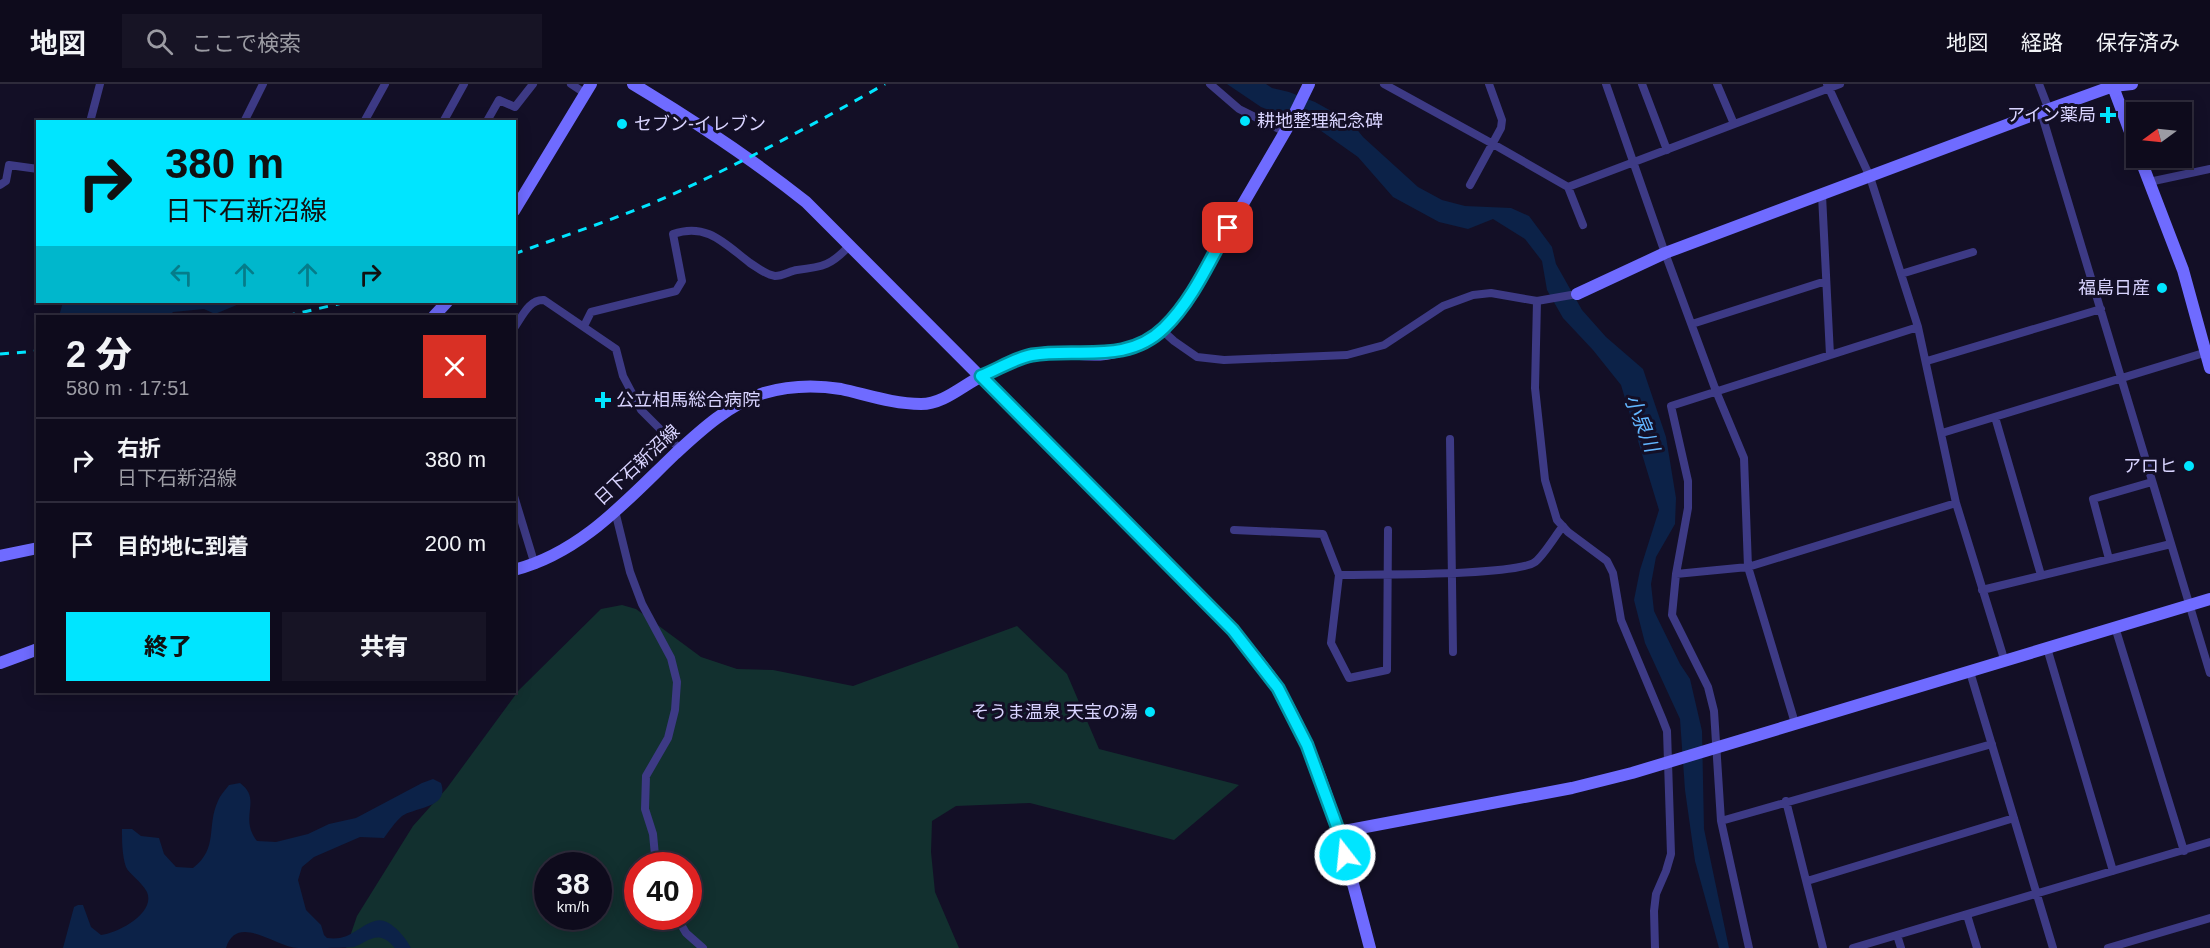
<!DOCTYPE html>
<html lang="ja">
<meta charset="utf-8">
<style>
:root{--surface:#0e0b1c;--page:#171425;--text:#f1f3f6;--muted:#9b9ba3;--line:#2e2b3b;--accent:#00e5ff}
body{margin:0;font-family:Arial,"Noto Sans JP",sans-serif;background:var(--page);color:var(--text);height:100vh;display:flex;flex-direction:column;font-size:22px;white-space:nowrap}
*{box-sizing:border-box;margin:0}
p{font-size:20px;color:var(--muted)}
.icon{flex:none;width:33px;height:33px;fill:none;stroke:currentColor;stroke-width:2;stroke-linecap:round;stroke-linejoin:round}
.map{position:relative;flex:1;overflow:hidden}
.details{position:absolute;left:36px;top:231px;width:480px;height:378px;display:flex;flex-direction:column;background:var(--surface);border-radius:0px;box-shadow:0 3px 15px #0003,0 0 0 2px var(--line)}
.details>*{flex:none}
.hud{position:absolute;left:36px;top:36px;width:480px;height:183px;border-radius:0px;box-shadow:0 3px 15px #0003,0 0 0 2px var(--line);background:#00e5ff;color:#111;overflow:hidden}
.needle{width:39px;rotate:255deg}
.controls{position:absolute;left:2126px;top:18px;display:grid;gap:12px}
.controls a{display:grid;place-items:center;width:66px;height:66px;border-radius:0px;background:var(--surface);box-shadow:0 3px 15px #0003,0 0 0 2px var(--line);font-size:30px}
.speed{position:absolute;left:534px;top:768px;display:flex;gap:12px;font-size:30px;font-weight:700;text-align:center}
.speed>*{display:grid;place-content:center;width:78px;height:78px;border-radius:50%;background:var(--surface);box-shadow:0 3px 15px #0003,0 0 0 2px var(--line);line-height:1}
.speed small{font-size:15px;font-weight:400}
.speed .limit{border:9px solid #d22;background:#fff;color:#111}
.pin{position:absolute;display:grid;place-items:center;width:51px;height:51px;color:#fff;margin:-26px;border-radius:12px;box-shadow:0 3px 9px #0006}
.me{position:absolute;width:66px;margin:-33px;rotate:344deg;stroke-linejoin:round;filter:drop-shadow(0 0 4px #0008)}
.turn{display:flex;align-items:center;gap:21px;height:126px;padding:0 30px;font-size:27px}
.turn .icon{width:78px;height:78px;stroke-width:2.5}
.turn b{display:block;font-size:42px;line-height:51px}
.lanes{display:flex;align-items:center;height:57px;padding:0 30px;background:#0003;justify-content:center;gap:30px;direction:ltr}
.lanes .off{opacity:.35}
.round{display:grid;place-items:center;flex:none;width:63px;height:63px;border-radius:0px;background:var(--page)}
.head{display:flex;align-items:center;justify-content:space-between;height:102px;padding:0 30px}
h1{font-size:36px;font-weight:800;line-height:45px}
.button{display:flex;gap:12px;margin-top:auto;padding:12px 30px}
.button a{flex:1;height:69px;border-radius:0px;background:var(--accent);color:#111;font-size:24px;font-weight:800;line-height:69px;text-align:center}
.button a+a{background:var(--page);color:var(--text)}
ul{padding:0;list-style:none}
li{display:flex;align-items:center;gap:18px;height:84px;padding:0 30px;border-top:2px solid var(--line)}
li div{flex:1}
li b{display:block;font-size:22px}
li em{font-style:normal}
header{display:flex;align-items:center;gap:36px;box-sizing:border-box;height:84px;padding:0 30px;background:var(--surface);border-bottom:2px solid var(--line)}
header strong{font-size:28px}
nav{display:flex;gap:33px;margin-inline-start:auto;font-size:21px}
.search{width:420px;height:54px;background:var(--page);display:flex;align-items:center;gap:15px;box-sizing:border-box;padding:0 21px;border-radius:0px;color:var(--muted);font-size:22px}
.map>svg:first-child{display:block}
.green{fill:#12302f;fill-rule:evenodd}
.water{fill:#0c2248}
.lines{fill:none;stroke-linecap:round;stroke-linejoin:round}
.street{stroke:#3d3a85;stroke-width:8}
.secondary{stroke:#6f6bff;stroke-width:12}
.rail{stroke:#00e5ff;stroke-width:3;stroke-dasharray:9 8;stroke-linecap:butt}
.route-casing{stroke:#0095a6;stroke-width:15}
.route{stroke:#00e5ff;stroke-width:10}
.poi-dot{fill:#00e5ff;stroke:#130f26;stroke-width:2}
.labels{text-anchor:middle;stroke-width:6;stroke-linejoin:round;paint-order:stroke}
.poi-label{font-size:18px;fill:#d9d4ff;stroke:#130f26;text-anchor:end}
.street-label{font-size:18px;fill:#d9d4ff;stroke:#130f26}
.water-label{font-size:20px;font-style:italic;fill:#62b6ff;stroke:#130f26}
</style>
<header>
<strong>地図</strong>
<div class="search"><svg class="icon" aria-label="search" viewBox="0 0 24 24"><circle cx="10" cy="10" r="6"/><path d="M15 15l6 6"/></svg>ここで検索</div>
<nav><a>地図</a><a>経路</a><a>保存済み</a></nav>
</header>
<div class="map">
<svg width="2210" height="864" viewBox="0 0 2210 864">
<rect width="100%" height="100%" fill="#130f26"/>
<path class="green" d="M622,521L636,525L701,573L737,585L773,586L853,602L1017,542L1067,590L1099,665L1239,701L1174,756L1030,719L956,722L932,737L931,768L935,808L959,864H346L357,832L413,742L447,704L519,606L601,525ZM548,782H598V832H548ZM638,782H688V832H638Z"/>
<path class="water" d="M1227,0H1266L1272,4L1289,8L1315,18L1351,38L1363,53L1418,103L1442,116L1465,122L1511,124L1529,132L1552,163L1556,180L1582,226L1606,253L1643,285L1666,353L1676,414L1675,440L1656,473L1651,500L1654,527L1680,580L1690,595L1702,647L1704,745L1729,864H1719L1695,777L1685,706L1680,635L1645,559L1634,516L1640,486L1659,426L1621,301L1593,266L1563,234L1547,206L1542,177L1525,155L1493,135L1468,145L1439,138L1393,113L1358,73L1317,44L1261,23Z
M63,218H239V220L215,230L204,225L173,228L169,232H59Z
M433,695L441,699C450,724 415,723 402,732C395,738 389,747 384,754L360,753L314,773L302,783L298,796L306,826L321,841L324,851L327,854C351,857 356,843 375,837C389,832 406,854 411,864H395C392,861 388,856 384,855C373,850 364,860 354,863C344,864 311,864 298,864C276,864 237,828 226,864H63L74,823L78,821H83L91,843L101,851C118,849 156,829 147,808C141,797 129,790 126,783C122,771 122,757 122,745H132L141,752L159,754L164,770L176,783L193,784C219,764 206,743 218,717C220,712 225,706 229,701L240,699C263,716 238,733 257,757L276,758L308,750L329,740L356,734L422,699Z"/>
<g class="lines">
<path class="street" d="M571,0L586,10
M1210,0L1239,25L1285,48
M1384,0L1493,60L1568,103L1840,0
M1606,0L1665,169L1716,307L1744,374L1748,483L1795,639
M1642,0L1667,66
M1717,0L1734,40
M1827,0L1870,93L1918,243L1956,419L2005,578
M2039,0L2049,26
M2041,28L2210,589
M487,37L499,16L515,23L533,0
M90,38L100,0
M244,38L263,0
M364,38L385,0
M443,38L464,0
M2149,98L2210,85
M0,101L6,97L9,81L38,85
M1470,101L1501,44L1502,36L1489,0
M1568,103L1583,141
M1822,111L1830,271
M1901,190L1973,168
M1577,210L1537,217L1535,304L1545,396L1557,436L1568,448L1607,477L1613,489L1621,536L1662,634L1667,647L1671,770L1666,787L1656,810L1654,827L1655,864
M1692,240L1826,197
M584,242L591,228L676,207L682,197L673,150C707,138 725,160 750,179C758,184 766,191 775,192C783,192 790,187 797,186C823,183 832,181 850,161
M514,244C522,233 529,215 544,216L616,265L623,292L641,326L680,365
M1162,246L1174,257L1197,273L1224,276L1347,271L1384,261L1443,222L1473,211L1491,209L1537,217
M1927,277L2101,225
M1995,333L2041,491
M1942,349L2210,267
M1450,355L1453,568
M514,412L535,481
M615,427L630,488L642,520L671,574L677,598L675,626L668,654L646,692L645,725L653,750L656,782
M1234,446L1323,450L1339,491L1331,559L1349,594L1387,586L1388,446
M2109,475L2093,415L2152,398
M1676,490L1748,483L1956,419
M1339,491C1370,490 1516,492 1535,478C1544,471 1555,452 1563,442
M1982,506L2171,460
M2115,543L2184,767
M2047,564L2113,787
M1970,588L2053,864
M1786,717L1823,864
M1721,737L1992,660
M1807,797L2014,734
M1967,831L1977,864
M676,832L686,849L703,864
M1897,851L1901,864
M1749,864L1721,737L1714,627L1708,603L1672,531L1676,490L1688,424V397L1671,322L1918,243
M1853,864L2210,758
M2108,864L2210,834"/>
<path class="secondary" d="M633,0C693,36 751,74 806,118L1233,546C1248,565 1266,584 1278,604C1325,681 1347,778 1370,864
M2112,0L2136,64
M2140,74L2183,186L2210,284
M514,127L591,0
M1577,210L1665,169L2041,28L2113,2L2132,0
M434,232L447,218
M0,472L38,464
M514,486C581,469 627,416 675,370C701,346 729,320 764,309C788,302 816,301 841,305C868,311 893,320 921,320C944,320 963,301 982,292C996,285 1013,276 1028,272C1054,264 1080,273 1105,270C1115,269 1127,265 1136,262C1156,254 1170,237 1184,221L1289,41L1309,0
M0,579L38,565
M1339,748L1572,704L1632,689L2210,515"/>
<path class="rail" d="M514,170C566,151 619,134 669,112C743,78 815,40 885,0
M286,232L347,218
M0,270L38,267"/>
</g>
<g class="lines">
<defs>
<path id="route" d="M1228,144C1209,178 1192,217 1164,244C1126,281 1077,263 1032,271C1015,274 997,286 981,292L1233,546L1278,604L1307,661L1339,748L1345,771"/>
</defs>
<use href="#route" class="route-casing"/>
<use href="#route" class="route"/>
</g>
<g class="poi-dot">
<path d="M2105 22h6v6h6v6h-6v6h-6v-6h-6v-6h6z"/>
<circle cx="1245" cy="37" r="6"/>
<circle cx="622" cy="40" r="6"/>
<circle cx="2162" cy="204" r="6"/>
<path d="M600 307h6v6h6v6h-6v6h-6v-6h-6v-6h6z"/>
<circle cx="2189" cy="382" r="6"/>
<circle cx="1150" cy="628" r="6"/>
</g>
<g class="labels">
<g class="poi-label">
<text x="2096" y="37">アイン薬局</text>
<text x="1257" y="43" text-anchor="start">耕地整理紀念碑</text>
<text x="634" y="46" text-anchor="start">セブン-イレブン</text>
<text x="2150" y="210">福島日産</text>
<text x="616" y="322" text-anchor="start">公立相馬総合病院</text>
<text x="2177" y="388">アロヒ</text>
<text x="1138" y="634">そうま温泉 天宝の湯</text>
</g>
<g class="street-label">
<text transform="translate(637 381) rotate(-43)" y="6">日下石新沼線</text>
</g>
<g class="water-label">
<text transform="translate(1642 339) rotate(68)" y="7">小泉川</text>
</g>
</g>
</svg>
<div class="controls">
<a><svg class="needle" viewBox="-14 -14 28 28"><path d="M0-13l5 13h-10z" fill="#e53935"/><path d="M0 13l5-13h-10z" fill="#9b9ba3"/></svg></a>
</div>
<div class="speed"><div>38<small>km/h</small></div><div class="limit">40</div></div>
<div class="pin" style="left:1228px;top:144px;background:#d93025"><svg class="icon" aria-label="arrive" viewBox="0 0 24 24"><path d="M6 21V4h12l-3 4 3 4H6"/></svg></div>
<svg class="me" style="left:1345px;top:771px" viewBox="-20 -20 40 40"><circle r="17" fill="#00e5ff" stroke="#fff" stroke-width="3"/><path d="M0-11L8 9 0 5-8 9z" fill="#fff"/></svg>
<div class="hud">
<div class="turn"><svg class="icon" aria-label="right" viewBox="0 0 24 24"><path d="M7 20v-9h11M14 6l5 5-5 5"/></svg><div><b>380 m</b>日下石新沼線</div></div>
<div class="lanes"><svg class="icon off" aria-label="left" viewBox="0 0 24 24"><path d="M17 20v-9H6M10 6l-5 5 5 5"/></svg><svg class="icon off" aria-label="ahead" viewBox="0 0 24 24"><path d="M12 20V5M6 11l6-6 6 6"/></svg><svg class="icon off" aria-label="ahead" viewBox="0 0 24 24"><path d="M12 20V5M6 11l6-6 6 6"/></svg><svg class="icon" aria-label="right" viewBox="0 0 24 24"><path d="M7 20v-9h11M14 6l5 5-5 5"/></svg></div>
</div>
<section class="details">
<div class="head"><div><h1>2 分</h1><p>580 m · 17:51</p></div><a class="round" style="background:#d93025;color:#fff"><svg class="icon" aria-label="close" viewBox="0 0 24 24"><path d="M6 6l12 12M18 6L6 18"/></svg></a></div>
<ul>
<li><svg class="icon" aria-label="right" viewBox="0 0 24 24"><path d="M7 20v-9h11M14 6l5 5-5 5"/></svg><div><b>右折</b><p>日下石新沼線</p></div><em>380 m</em></li>
<li><svg class="icon" aria-label="arrive" viewBox="0 0 24 24"><path d="M6 21V4h12l-3 4 3 4H6"/></svg><div><b>目的地に到着</b></div><em>200 m</em></li>
</ul>
<div class="button"><a>終了</a><a>共有</a></div>
</section>
</div>
